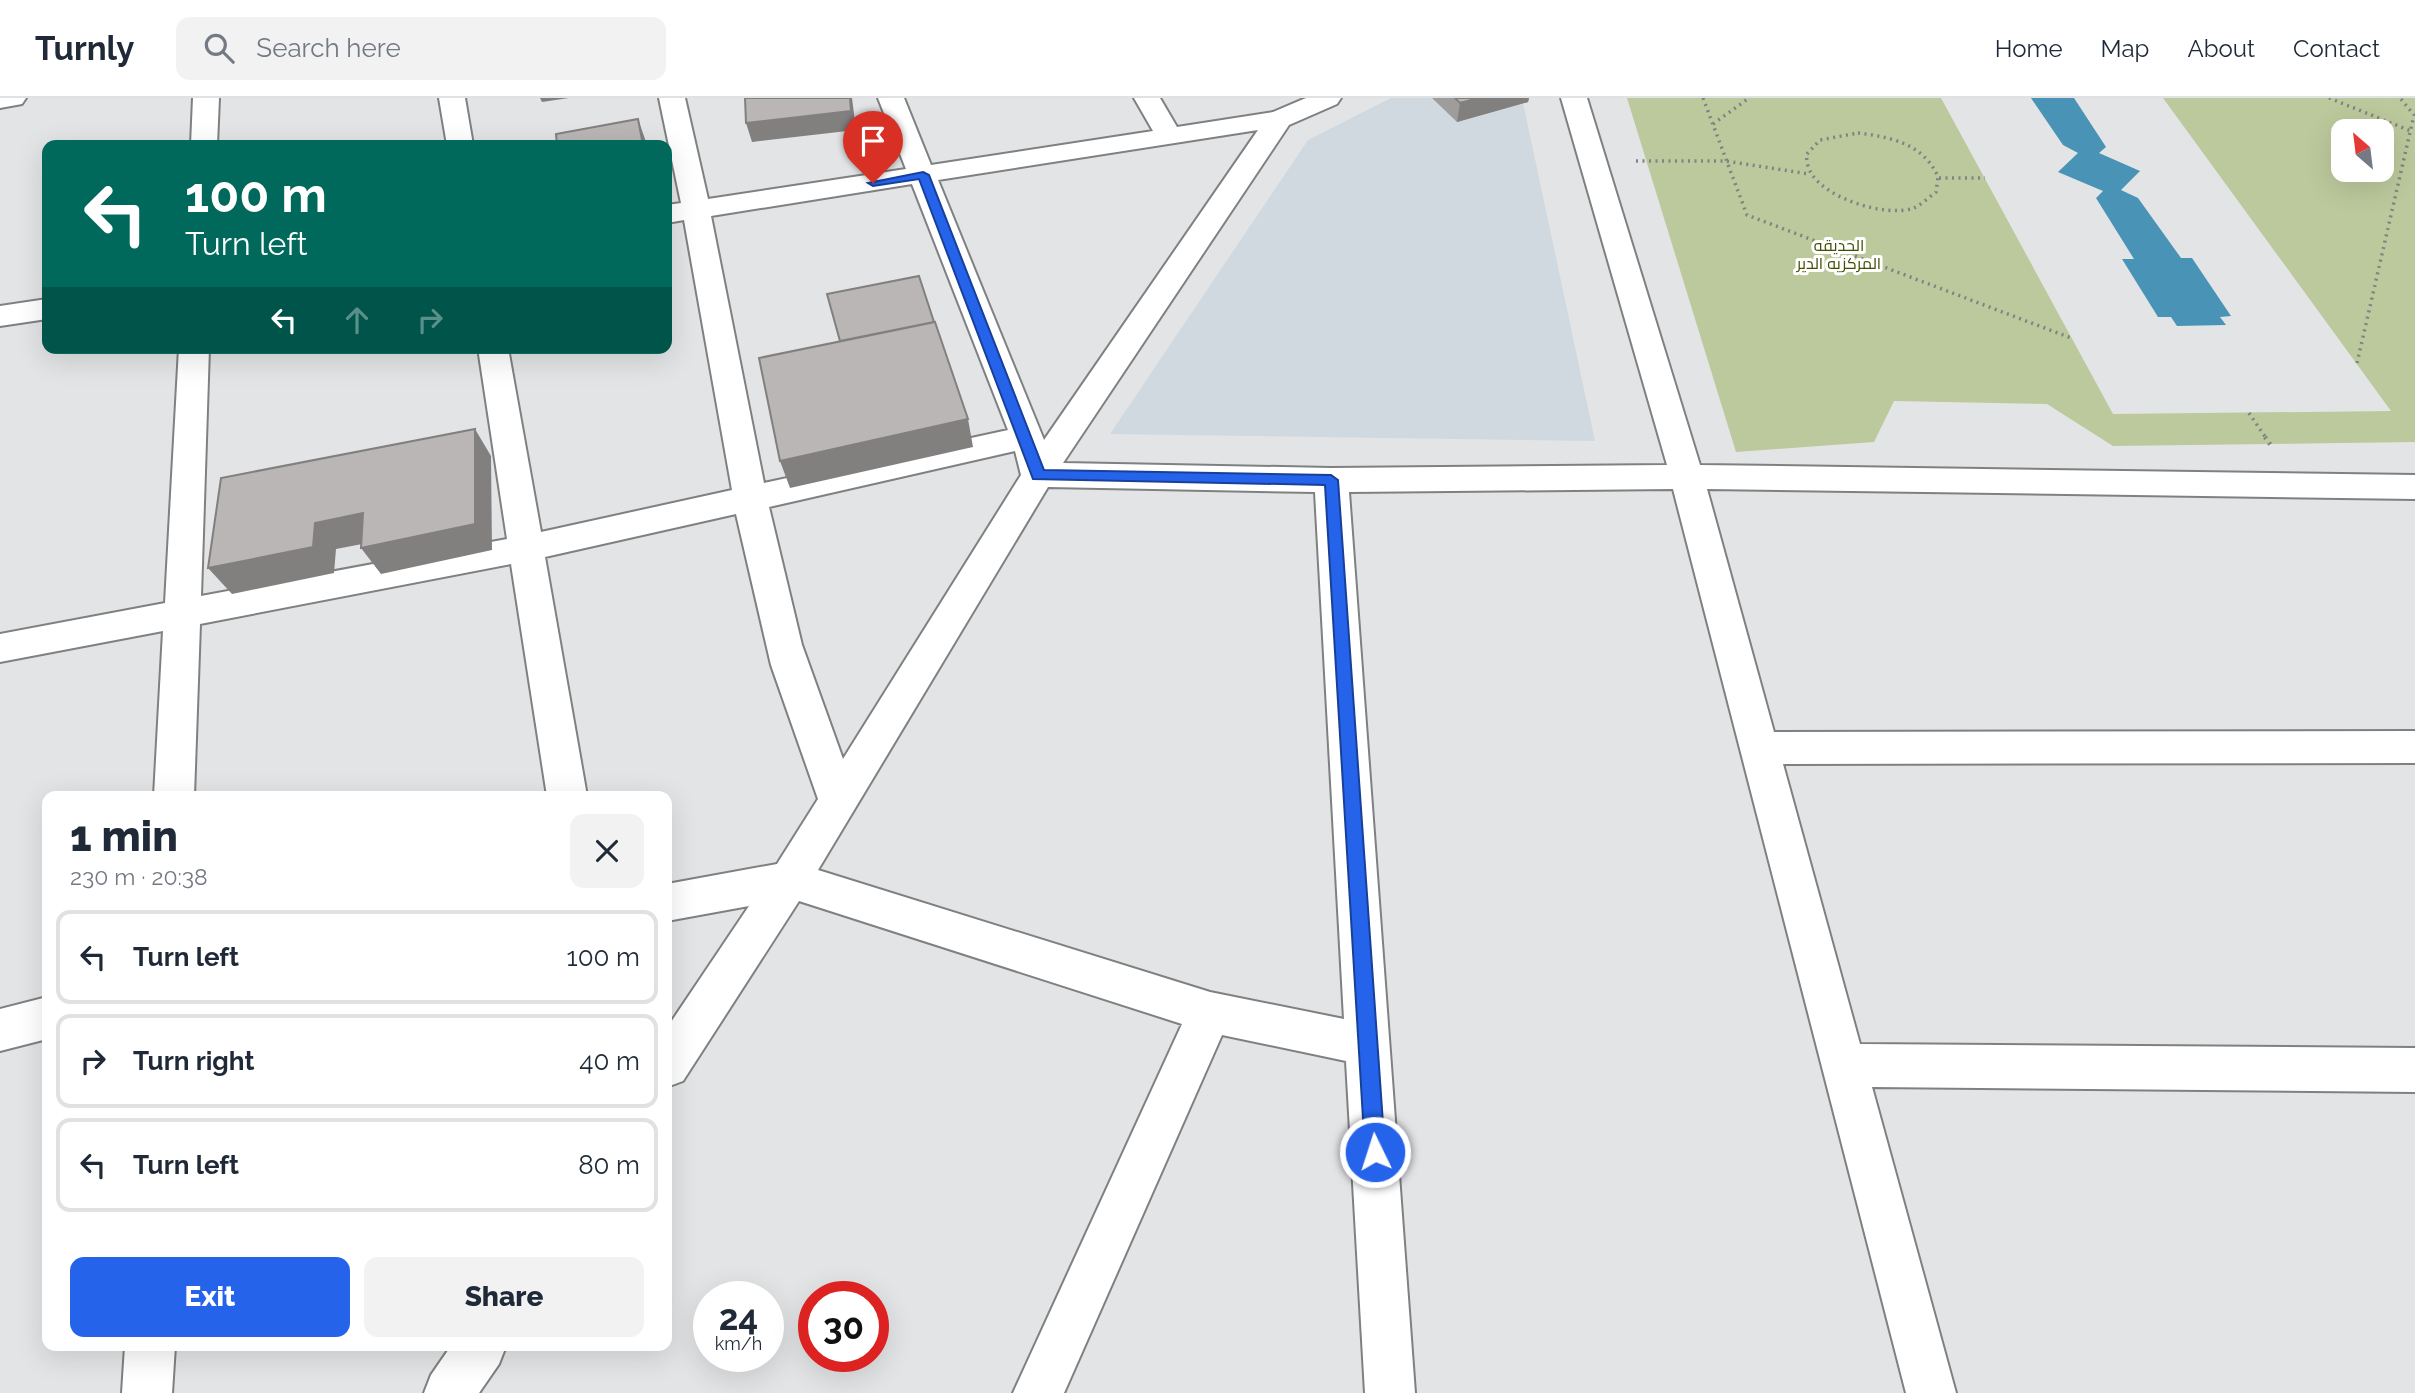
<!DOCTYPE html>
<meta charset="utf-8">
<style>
:root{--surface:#fff;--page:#f2f2f3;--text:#1f2937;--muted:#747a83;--line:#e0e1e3;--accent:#2563eb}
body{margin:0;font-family:Raleway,Cairo,sans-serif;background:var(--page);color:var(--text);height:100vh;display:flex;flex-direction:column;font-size:26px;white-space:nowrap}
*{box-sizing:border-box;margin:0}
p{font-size:23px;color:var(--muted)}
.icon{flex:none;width:38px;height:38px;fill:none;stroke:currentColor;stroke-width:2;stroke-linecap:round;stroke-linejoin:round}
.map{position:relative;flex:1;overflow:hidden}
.sheet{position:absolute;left:42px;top:693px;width:630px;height:560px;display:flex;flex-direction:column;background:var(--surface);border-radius:14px;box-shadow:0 7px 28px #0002}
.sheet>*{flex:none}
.top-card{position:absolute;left:42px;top:42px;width:630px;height:214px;border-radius:14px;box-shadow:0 7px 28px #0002;background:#00695c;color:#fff;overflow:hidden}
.needle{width:46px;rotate:332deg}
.buttons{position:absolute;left:2331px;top:21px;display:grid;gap:14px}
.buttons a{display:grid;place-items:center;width:63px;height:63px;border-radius:14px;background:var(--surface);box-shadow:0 7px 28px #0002;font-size:35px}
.speed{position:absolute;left:693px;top:1183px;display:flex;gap:14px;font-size:35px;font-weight:700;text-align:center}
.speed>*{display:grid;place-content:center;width:91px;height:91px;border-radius:50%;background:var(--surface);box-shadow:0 7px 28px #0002;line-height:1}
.speed small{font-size:18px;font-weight:400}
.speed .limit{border:10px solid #d22;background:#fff;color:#111}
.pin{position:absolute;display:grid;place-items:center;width:60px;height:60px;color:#fff;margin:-72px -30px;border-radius:50% 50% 50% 0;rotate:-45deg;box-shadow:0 0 7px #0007}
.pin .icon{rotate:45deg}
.me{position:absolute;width:77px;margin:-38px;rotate:356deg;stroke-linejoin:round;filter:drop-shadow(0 0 5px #0008)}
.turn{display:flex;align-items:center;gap:24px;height:147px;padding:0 28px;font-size:32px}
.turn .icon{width:91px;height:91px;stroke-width:2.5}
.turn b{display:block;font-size:49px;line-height:60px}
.lanes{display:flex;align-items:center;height:66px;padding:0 28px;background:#0003;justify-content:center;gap:35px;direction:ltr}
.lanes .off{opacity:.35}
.round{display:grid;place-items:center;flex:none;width:74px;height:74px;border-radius:14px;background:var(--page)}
.head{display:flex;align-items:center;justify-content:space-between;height:119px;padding:0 28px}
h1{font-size:42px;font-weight:800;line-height:52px}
.action{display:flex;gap:14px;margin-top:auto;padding:14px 28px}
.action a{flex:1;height:80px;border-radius:14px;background:var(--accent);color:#fff;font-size:28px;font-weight:800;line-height:80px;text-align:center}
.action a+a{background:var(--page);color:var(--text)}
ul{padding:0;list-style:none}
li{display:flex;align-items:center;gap:21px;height:94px;margin:0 14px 10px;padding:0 14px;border:4px solid var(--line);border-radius:14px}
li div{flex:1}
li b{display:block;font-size:26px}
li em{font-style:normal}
header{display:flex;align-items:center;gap:42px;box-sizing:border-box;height:98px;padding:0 35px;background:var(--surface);border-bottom:2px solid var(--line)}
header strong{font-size:33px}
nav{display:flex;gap:38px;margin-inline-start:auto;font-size:24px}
.search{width:490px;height:63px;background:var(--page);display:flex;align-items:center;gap:18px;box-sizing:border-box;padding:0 24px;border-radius:14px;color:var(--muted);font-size:26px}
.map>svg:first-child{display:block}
.built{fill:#d0d9e0}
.green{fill:#bcc99c;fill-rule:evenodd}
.water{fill:#4993b6}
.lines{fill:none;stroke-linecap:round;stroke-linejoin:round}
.minor-casing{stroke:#7e8082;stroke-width:4}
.path-far1{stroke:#818284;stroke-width:3.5;stroke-dasharray:2 4.5;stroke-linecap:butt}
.path{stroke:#818284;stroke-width:4.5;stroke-dasharray:2 5;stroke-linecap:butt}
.minor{fill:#fff;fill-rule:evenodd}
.wall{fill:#9f9d9c}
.shaded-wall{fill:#827f7f}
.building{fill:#b9b6b5;stroke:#827f7f;stroke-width:2}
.route{fill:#2563eb;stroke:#184099;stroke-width:2}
.labels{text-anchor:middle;stroke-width:6;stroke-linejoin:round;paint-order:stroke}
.far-park-label{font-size:16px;fill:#404f00;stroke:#fff}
</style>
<header>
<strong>Turnly</strong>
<div class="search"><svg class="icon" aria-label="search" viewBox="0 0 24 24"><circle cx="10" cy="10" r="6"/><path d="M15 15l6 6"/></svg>Search here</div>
<nav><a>Home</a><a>Map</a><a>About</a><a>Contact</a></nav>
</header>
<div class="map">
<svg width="2415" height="1295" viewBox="0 0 2415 1295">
<rect width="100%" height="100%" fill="#e2e4e6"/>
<path class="built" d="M1391,0H1522L1595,343L1110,336L1308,42Z"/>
<path class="green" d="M1627,0H1941L2113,316L2391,313L2163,0H2415V344L2113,348L2047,306L1894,303L1874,344L1736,354ZM2343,33H2382V72H2343Z"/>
<path class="water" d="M2031,0H2074L2106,49L2099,55L2140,73L2121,92L2138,100L2181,160H2192L2231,218L2220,219L2226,227L2177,228L2171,219H2158L2122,161H2134L2096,100L2103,93L2058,74L2078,55L2063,47Z"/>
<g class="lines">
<defs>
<path id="minor" d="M0,0H26L22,6L0,10Z
M193,0H219L217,47H191Z
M439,0H465L473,47H447Z
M659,0H685L708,101L906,71L878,0H904L931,67L1153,33L1134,0H1160L1177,29L1273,14L1306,0H1341L1337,6L1289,27L1063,365L1331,370L1667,367L1561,0H1587L1700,367L2415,377V401L1707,391L1774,634L2415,633V665L1783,666L1860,946L2415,950V994L1872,989L1956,1295H1906L1673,391L1349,394L1415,1295H1365L1346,963L1222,937L1064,1295H1013L1182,926L799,803L683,983L667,989V930L749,808L667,823V786L777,766L818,701L771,567L736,416L545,459L587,698H547L511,466L200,526L194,698H154L163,533L0,564V536L165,505L179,250H209L201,498L507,441L478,250H508L541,434L732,392L684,122L667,125V107L681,105ZM1258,32L1044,342L938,82ZM912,86L1008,332L764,385L711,118ZM1015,353L1021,377L843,661L802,547L769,409ZM1048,389L1315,394L1344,921L1210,894L818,772Z
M47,201V221L0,228V208Z
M47,899V941L0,953V911Z
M125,1248H175L172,1295H122Z
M451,1248H506L499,1266L479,1295H424L431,1277Z"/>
</defs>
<use href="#minor" class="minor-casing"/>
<path class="path-far1" d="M1703,0L1747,117L2071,240
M2329,0L2411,33
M1713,26L1749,0
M1858,35C1891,39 1924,46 1938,79L1936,94C1929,99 1921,107 1914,110C1886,120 1823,100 1810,73C1807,68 1807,61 1806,57L1820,42Z
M1636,63H1726L1809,76
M1939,80H1985
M2357,265L2414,17L2400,0
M2249,315L2266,340"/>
<path class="path" d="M2265,339L2272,349"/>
<use href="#minor" class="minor"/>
</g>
<path class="wall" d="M1432,0H1529L1528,4L1457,24Z"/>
<path class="shaded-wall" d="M540,0H569L542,4Z
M850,0H852L856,32L752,44L746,25Z
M1478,0H1529L1528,4L1457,24L1460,5Z
M638,21L645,41L647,47H643Z
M968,321L973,349L790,390L780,363Z
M475,331L491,358L492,452L381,476L361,450Z
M363,415L383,442L336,451L334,475L232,496L208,470L315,425Z"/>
<path class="building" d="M745,0H850L851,13L746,25Z
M1455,0H1478L1460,5Z
M638,21L643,47H557L556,36Z
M919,178L934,224L840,243L827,196Z
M935,224L968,321L780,363L759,260Z
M475,331V426L361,450L363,415L315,425L313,449L208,470L221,380Z"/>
<path class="route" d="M923,74L929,77L1044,372L1331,377L1338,382L1385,1054L1382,1061L1375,1064L1368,1061L1365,1054L1325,387L1033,381L919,81L873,88L868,85Z"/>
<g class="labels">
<g class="far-park-label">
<text x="1839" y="153">الحديقه<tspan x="1839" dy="18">المركزيه الدير</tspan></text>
</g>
</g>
</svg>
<div class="buttons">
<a><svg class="needle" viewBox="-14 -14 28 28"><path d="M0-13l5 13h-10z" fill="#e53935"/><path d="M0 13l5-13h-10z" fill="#747a83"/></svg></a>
</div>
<div class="speed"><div>24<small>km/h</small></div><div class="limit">30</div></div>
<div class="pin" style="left:873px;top:85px;background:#d93025"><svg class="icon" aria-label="arrive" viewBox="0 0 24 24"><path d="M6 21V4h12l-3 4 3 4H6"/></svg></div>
<svg class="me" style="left:1375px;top:1054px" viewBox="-20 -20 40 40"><circle r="17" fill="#2563eb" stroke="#fff" stroke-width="3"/><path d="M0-11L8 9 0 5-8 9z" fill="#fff"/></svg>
<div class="top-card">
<div class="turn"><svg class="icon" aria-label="left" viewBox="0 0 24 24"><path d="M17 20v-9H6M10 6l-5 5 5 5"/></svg><div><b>100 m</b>Turn left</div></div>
<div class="lanes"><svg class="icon" aria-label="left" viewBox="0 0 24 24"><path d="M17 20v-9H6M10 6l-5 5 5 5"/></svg><svg class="icon off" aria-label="ahead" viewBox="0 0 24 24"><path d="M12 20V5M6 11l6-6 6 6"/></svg><svg class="icon off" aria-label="right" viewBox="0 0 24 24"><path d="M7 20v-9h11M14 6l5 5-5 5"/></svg></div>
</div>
<section class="sheet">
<div class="head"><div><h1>1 min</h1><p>230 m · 20:38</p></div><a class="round"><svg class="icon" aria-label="close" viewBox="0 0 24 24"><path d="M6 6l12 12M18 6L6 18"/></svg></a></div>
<ul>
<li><svg class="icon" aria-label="left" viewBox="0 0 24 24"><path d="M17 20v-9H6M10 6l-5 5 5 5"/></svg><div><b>Turn left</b></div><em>100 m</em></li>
<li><svg class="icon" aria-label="right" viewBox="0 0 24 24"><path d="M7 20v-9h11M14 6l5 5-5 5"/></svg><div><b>Turn right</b></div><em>40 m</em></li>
<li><svg class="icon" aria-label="left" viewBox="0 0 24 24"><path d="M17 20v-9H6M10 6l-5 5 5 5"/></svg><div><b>Turn left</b></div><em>80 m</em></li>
</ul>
<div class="action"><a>Exit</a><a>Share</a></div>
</section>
</div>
